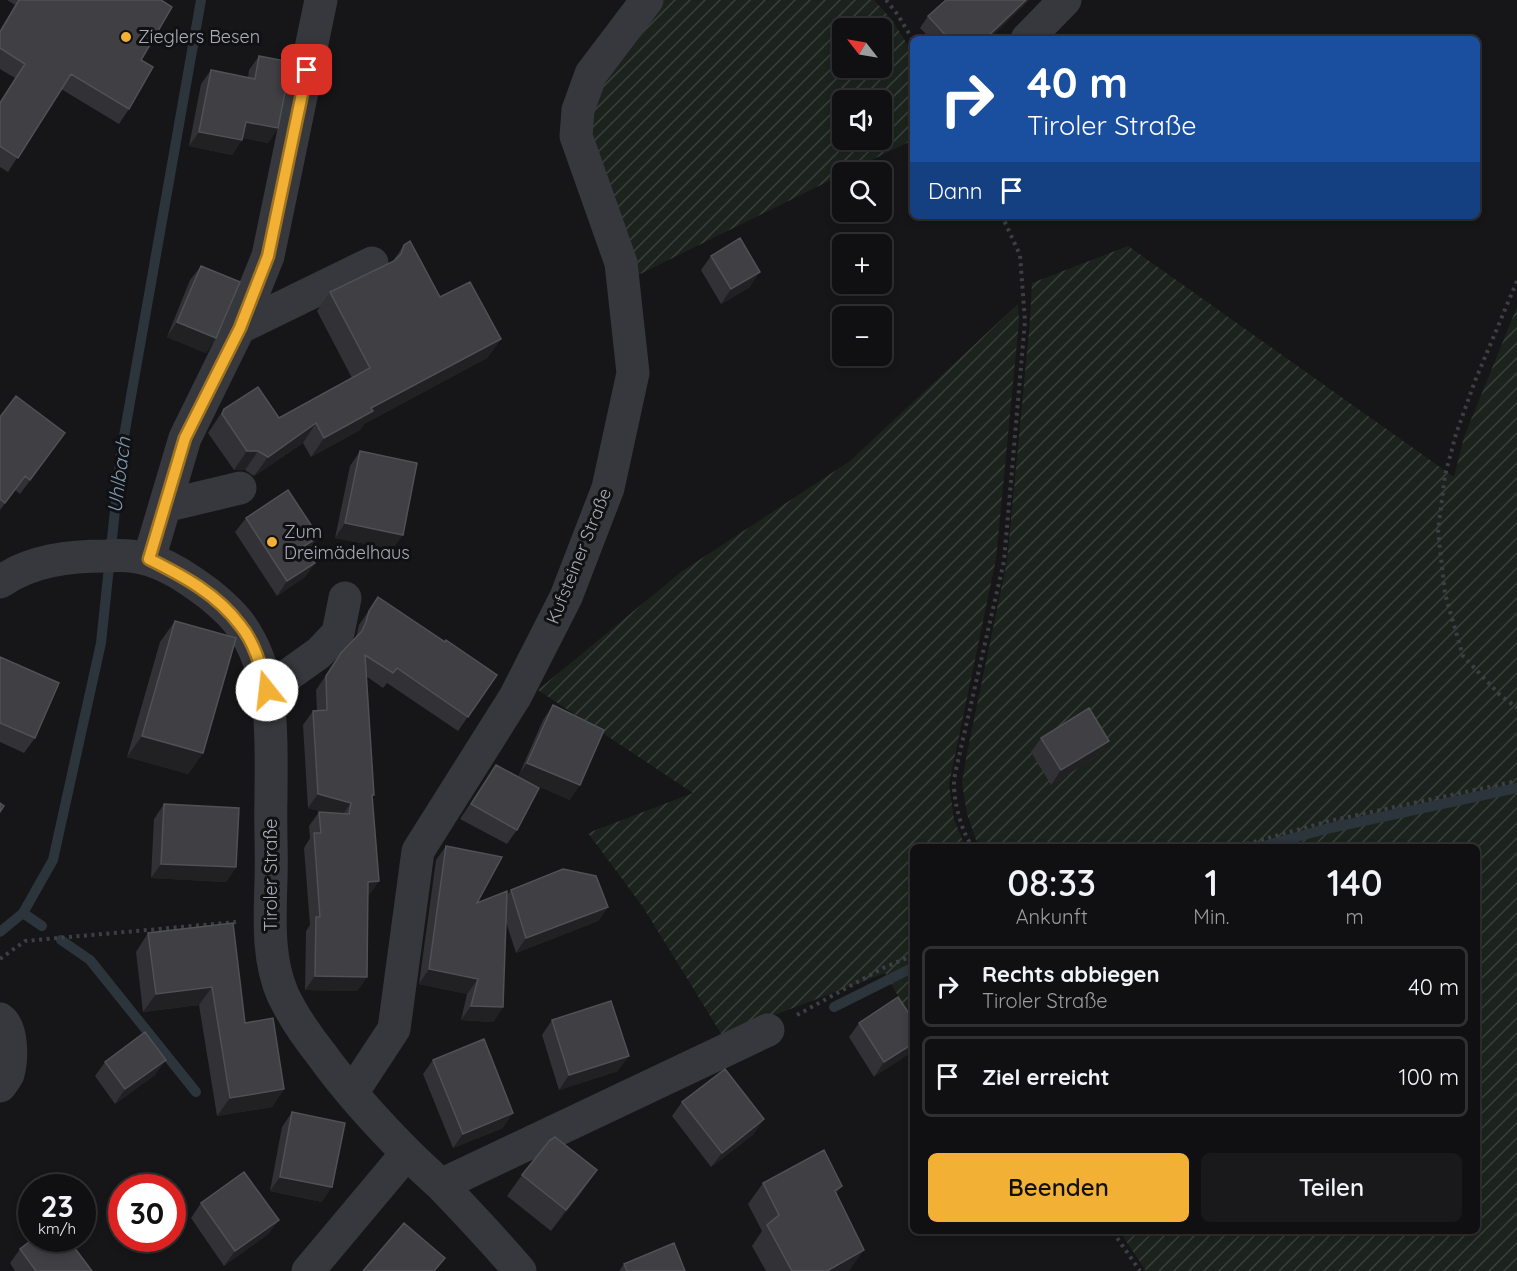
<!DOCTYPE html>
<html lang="de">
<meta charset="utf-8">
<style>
:root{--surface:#101012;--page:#19191b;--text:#f1f3f6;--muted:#9c9d9f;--line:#303032;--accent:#f2b134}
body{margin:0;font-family:Quicksand,sans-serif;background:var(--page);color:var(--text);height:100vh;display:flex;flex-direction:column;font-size:22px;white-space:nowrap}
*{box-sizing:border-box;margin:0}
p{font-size:20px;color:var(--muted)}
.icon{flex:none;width:33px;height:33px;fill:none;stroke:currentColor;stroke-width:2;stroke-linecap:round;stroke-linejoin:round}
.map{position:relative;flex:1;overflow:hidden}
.details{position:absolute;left:910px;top:844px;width:570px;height:390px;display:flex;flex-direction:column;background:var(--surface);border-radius:9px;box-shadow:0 3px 9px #0003,0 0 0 2px var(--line)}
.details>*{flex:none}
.hud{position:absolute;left:910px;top:36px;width:570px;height:183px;border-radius:9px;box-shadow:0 3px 9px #0003,0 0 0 2px var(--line);background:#1a4fa0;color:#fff;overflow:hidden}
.needle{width:39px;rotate:301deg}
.fabs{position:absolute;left:832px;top:18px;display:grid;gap:12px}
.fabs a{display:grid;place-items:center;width:60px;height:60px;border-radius:9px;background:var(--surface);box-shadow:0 3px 9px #0003,0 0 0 2px var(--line);font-size:30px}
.speed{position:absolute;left:18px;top:1174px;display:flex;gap:12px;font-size:30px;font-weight:700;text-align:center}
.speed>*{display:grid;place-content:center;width:78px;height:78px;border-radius:50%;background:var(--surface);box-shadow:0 3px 9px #0003,0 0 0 2px var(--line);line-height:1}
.speed small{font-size:15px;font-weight:400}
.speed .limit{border:9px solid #d22;background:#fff;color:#111}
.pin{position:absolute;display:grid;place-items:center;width:51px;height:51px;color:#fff;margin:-26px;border-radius:12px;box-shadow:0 3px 9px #0006}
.me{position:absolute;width:66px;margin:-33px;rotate:344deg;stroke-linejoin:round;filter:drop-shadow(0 0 4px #0008)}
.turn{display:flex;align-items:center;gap:21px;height:126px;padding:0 18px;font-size:27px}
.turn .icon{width:78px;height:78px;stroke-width:2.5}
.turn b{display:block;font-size:42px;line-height:51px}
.then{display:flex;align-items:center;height:57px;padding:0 18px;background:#0003;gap:12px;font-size:22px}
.eta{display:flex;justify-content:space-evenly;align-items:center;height:102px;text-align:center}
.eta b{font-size:36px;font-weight:600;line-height:42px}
.primary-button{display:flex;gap:12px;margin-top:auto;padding:12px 18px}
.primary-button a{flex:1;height:69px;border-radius:9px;background:var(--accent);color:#111;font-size:24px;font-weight:600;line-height:69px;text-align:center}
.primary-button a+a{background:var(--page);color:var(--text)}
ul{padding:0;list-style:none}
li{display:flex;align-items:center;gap:18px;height:81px;margin:0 12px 9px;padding:0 6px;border:3px solid var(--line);border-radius:9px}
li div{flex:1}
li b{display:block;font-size:22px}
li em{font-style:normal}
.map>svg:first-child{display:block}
.garden{fill:url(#garden-furrows);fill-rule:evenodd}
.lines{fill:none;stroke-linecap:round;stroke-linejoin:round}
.stream{stroke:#2c353c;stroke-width:10}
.path{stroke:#3d3f44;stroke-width:4;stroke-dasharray:3 4.5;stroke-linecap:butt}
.minor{stroke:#37383d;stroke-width:33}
.wall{fill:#323236}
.shaded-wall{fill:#212124}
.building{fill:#3f3f44;stroke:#4f5156;stroke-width:1.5}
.route-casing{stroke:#9d7322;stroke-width:15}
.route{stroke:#f2b134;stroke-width:10}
.poi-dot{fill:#f2b134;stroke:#111113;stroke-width:2}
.labels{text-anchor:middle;stroke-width:6;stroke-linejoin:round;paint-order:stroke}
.poi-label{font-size:18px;fill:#a8adb8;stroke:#111113;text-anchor:start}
.street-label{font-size:18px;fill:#a8adb8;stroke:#111113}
.water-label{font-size:20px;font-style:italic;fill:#7f9bb3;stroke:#111113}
</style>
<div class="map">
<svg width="1517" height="1271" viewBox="0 0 1517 1271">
<defs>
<pattern id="garden-furrows" width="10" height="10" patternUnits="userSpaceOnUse" patternTransform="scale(1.5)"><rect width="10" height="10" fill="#1c231d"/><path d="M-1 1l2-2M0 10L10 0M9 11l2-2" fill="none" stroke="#3a403c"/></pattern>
</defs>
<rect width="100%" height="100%" fill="#161618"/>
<path class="garden" d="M659,0H874L893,21L913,54V140L847,172H843V174L630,279L586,134L599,78ZM843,28H882V68H843ZM843,100H882V140H843Z
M1128,246L1454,477L1464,437L1517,307V1271H1146L1120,1232H1478V848L983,847L976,840L967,814L962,783L967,753L1007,561L1030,321L1032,283Z
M1018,304L1019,321L996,559L949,784L954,819L965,847L914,848L913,1022L885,973L722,1035L643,907L588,833L693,793L538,690L681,572L850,461Z"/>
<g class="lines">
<path class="stream" d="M1257,848L1326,829L1517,788
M23,913L42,926
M0,932L23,913L53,860L101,643L121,453L201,0
M61,940L90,960L196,1092
M834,1007L914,967"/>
<path class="path" d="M886,0L898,15L914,42
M1517,281L1475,381L1456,434L1445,475L1438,531L1445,594L1463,656L1500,695L1517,708
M974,848C962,835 954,802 954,785C954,774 958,762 960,752L1004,561L1025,321L1020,255L1002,216
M1232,848L1329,821L1517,781
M0,959L25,941L236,922
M797,1015L883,968L914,955
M1113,1232L1140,1271"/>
<path class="minor" d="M1027,39L1065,0
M239,328L372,263
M165,506L240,488
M149,559L185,438L239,328L268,256L321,0
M0,582C31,560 70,556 107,556C119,555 130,555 142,558C166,563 189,579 209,594C220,603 233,614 241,626C276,675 271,741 271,798C270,825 272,852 271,879C270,917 267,959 283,995C293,1016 306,1035 321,1054C347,1090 377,1123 408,1154C419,1165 430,1175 441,1185C468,1213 495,1242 520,1271
M267,690L319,653L338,633L345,598
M0,1019C13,1028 12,1060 8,1074C6,1078 3,1082 0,1086
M352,1093L394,1029L418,851L515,697L566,597L608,488L633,373L621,263L576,136L578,110L591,74L647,0
M441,1185L768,1030
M308,1271L407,1153"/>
</g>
<path class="wall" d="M7,0H161L141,60L129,109L119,124L61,89L8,172L0,167V102L15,78L0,69V30L15,5Z
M946,0H1029L989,39H931L920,28L928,16Z
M259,56L278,128L268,143L243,138L242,140L232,155L189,146L201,84L211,70L248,78L249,70Z
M404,245L440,297L501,339L487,358L364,424L360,430L311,457L303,443L254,476L245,470H234L208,433L224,409L279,418L352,378L317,311L330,292L393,261Z
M711,256L750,287L721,304L701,270Z
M201,266L216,338L206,353L167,337L190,280Z
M0,417L55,447L20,494L15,490L0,510Z
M360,451L393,549L335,538L350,466Z
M246,518L308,551L315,563L305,577L277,596L235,532Z
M378,597L497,675L458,731L387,683L383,688L366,676L372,798L379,881L369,895H367V977L357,991L305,990L306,931L310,925L304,848L310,838L309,826L319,812H323L308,808L303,725L313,711H317L316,690L341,653L356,637L359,625Z
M175,621L203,753L188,774L127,757L160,642Z
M0,657L35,738L24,753L0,742Z
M553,705L570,800L524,780L517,830L507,844L460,819L496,765L518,777L543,720Z
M1041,738L1099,755L1051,785L1031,752Z
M164,804L236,867L226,882L151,878L154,819Z
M446,846L477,903L507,895L511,890L608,907L598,921L516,953L506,922L503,1007L493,1022L461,1020L467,994L419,984L436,860Z
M233,923L245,1023L284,1089L272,1107L217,1116L199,1005L143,1012L136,952L148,933Z
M552,1020L618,1071L559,1090L542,1035Z
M914,1021L874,1077L849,1037L859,1023Z
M433,1060L503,1128L453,1148L423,1074Z
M105,1062L155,1075L115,1104L95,1076Z
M682,1102L754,1134L711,1167L672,1116Z
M292,1112L322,1202L270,1191L282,1127Z
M522,1175L582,1192L551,1231L507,1196Z
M763,1183L837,1194L849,1271H766L752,1246L762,1231L748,1204Z
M201,1203L279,1220L268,1234L224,1266L191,1218Z
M20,1249L92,1271H15L10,1263Z
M624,1264L685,1271H619Z"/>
<path class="shaded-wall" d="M1026,0H1029L1001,28L989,39H985Z
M246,122L278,128L268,143L236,137Z
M199,132L242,140L232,155L189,146Z
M760,272L750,287L721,304L731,289Z
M177,322L216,338L206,353L167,337Z
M501,339L487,358L364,424L360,430L311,457L324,438L371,408Z
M316,423L303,443L254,476L268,457Z
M247,451H258L245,470H234Z
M345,523L403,535L393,549L335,538Z
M319,537L308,551L294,561L304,546Z
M315,563L305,577L277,596L287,581Z
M142,736L203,753L188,774L127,757Z
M1109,741L1099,755L1051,785L1061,770Z
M527,763L580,785L570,800L517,777Z
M318,794L351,803L341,817L308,808Z
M161,864L236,867L226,882L151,878Z
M379,881L369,895L358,896L368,882Z
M608,907L598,921L516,953L526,938Z
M429,969L478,979L467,994L419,984Z
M315,976L367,977L357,991L305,990Z
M212,987L199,1005L143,1012L156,994Z
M471,1006L503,1007L493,1022L461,1020Z
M914,1043V1051L874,1077L884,1062Z
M629,1056L618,1071L559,1090L569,1075Z
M166,1060L155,1075L115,1104L125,1089Z
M284,1089L272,1107L217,1116L230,1098Z
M513,1113L503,1128L453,1148L463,1134Z
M764,1119L754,1134L711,1167L722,1153Z
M597,1170L582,1192L551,1231L566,1210Z
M280,1177L332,1187L322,1202L270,1191Z
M842,1186L828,1207L835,1191Z
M279,1220L268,1234L224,1266L235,1251Z
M864,1250L849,1271H827Z"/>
<path class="building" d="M19,0H161L172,7L141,60L153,67L129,109L71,74L18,158L0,146V103L25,64L0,48V32Z
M946,0H1026L985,39H949L928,16Z
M259,56L291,62L278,128L246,122L242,140L199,132L211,70L255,79Z
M740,238L760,272L731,289L711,256Z
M410,241L440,297L470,282L501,339L371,408L373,411L324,438L316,423L268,457L258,451H247L222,414L224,409L258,387L279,418L370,368L330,292L394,261L401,254L404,245Z
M201,266L240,282L216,338L177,322Z
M16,396L65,433L30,480L25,476L5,503L0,499V417Z
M360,451L417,463L403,535L345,523Z
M288,490L319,537L304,546L315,563L287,581L246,518Z
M378,597L445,642L446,640L497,675L468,717L397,668L393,673L365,655L374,795H372L379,881L368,882L367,977L315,976L316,917H320L314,833H321L319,812L349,814L351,803L318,794L313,711L327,710L326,676L341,653L362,631L366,622L369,611Z
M175,621L236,638L203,753L142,736Z
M0,657L59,683L35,738L0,723Z
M553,705L604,730L580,785L527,763Z
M1089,708L1109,741L1061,770L1041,738Z
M496,765L539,788L517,830L471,804Z
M0,803L4,806L0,812Z
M164,804L239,808L236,867L161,864Z
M446,846L502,857L477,903L507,891L503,1007L471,1006L478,979L429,969Z
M563,869L596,876L608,907L526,938L511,890Z
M233,923L245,1023L273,1018L284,1089L230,1098L212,987L156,994L148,933Z
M898,997L914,1021V1043L884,1062L859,1023Z
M611,1001L629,1056L569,1075L552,1020Z
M145,1032L166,1060L125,1089L105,1062Z
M484,1039L513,1113L463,1134L433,1060Z
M725,1069L764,1119L722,1153L682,1102Z
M292,1112L345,1123L332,1187L280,1177Z
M555,1137L597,1170L566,1210L522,1175L550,1140Z
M824,1150L842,1186L835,1191L864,1250L827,1271H792L767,1225L779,1215L763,1183Z
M244,1172L279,1220L235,1251L201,1203Z
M404,1223L445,1258L434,1271H363Z
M33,1239H68L92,1271H36L20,1249Z
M674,1243L685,1271H627L624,1264Z"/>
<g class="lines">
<defs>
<path id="route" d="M267,690C261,667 255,643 240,625C217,594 183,576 149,559L185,438L240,328L268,256L307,70"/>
</defs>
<use href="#route" class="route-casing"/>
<use href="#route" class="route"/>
</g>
<g class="poi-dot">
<circle cx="126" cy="37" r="6"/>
<circle cx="272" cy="542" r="6"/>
</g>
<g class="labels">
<g class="poi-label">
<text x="138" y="43">Zieglers Besen</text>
<text x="284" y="538">Zum<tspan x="284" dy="21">Dreimädelhaus</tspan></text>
</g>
<g class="street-label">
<text transform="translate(579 556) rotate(-68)" y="6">Kufsteiner Straße</text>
<text transform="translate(271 875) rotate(-90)" y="6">Tiroler Straße</text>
</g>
<g class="water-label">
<text transform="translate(119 475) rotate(-83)" y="7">Uhlbach</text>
</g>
</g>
</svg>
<div class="fabs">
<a><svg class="needle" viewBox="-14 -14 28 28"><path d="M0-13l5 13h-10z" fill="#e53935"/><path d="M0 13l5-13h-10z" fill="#9c9d9f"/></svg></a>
<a><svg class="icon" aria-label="sound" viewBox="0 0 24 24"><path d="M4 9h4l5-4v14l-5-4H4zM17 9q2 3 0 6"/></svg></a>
<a><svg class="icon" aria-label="search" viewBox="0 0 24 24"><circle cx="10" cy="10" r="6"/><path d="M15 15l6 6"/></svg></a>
<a>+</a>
<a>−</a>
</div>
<div class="speed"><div>23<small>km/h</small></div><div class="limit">30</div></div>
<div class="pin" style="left:307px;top:70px;background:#d93025"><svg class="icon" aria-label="arrive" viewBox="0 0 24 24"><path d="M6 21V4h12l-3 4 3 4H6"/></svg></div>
<svg class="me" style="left:267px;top:690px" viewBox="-20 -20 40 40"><circle r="19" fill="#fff"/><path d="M0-13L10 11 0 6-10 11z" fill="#f2b134"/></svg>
<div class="hud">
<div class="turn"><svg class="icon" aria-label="right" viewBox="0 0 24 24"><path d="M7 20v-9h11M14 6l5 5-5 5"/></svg><div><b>40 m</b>Tiroler Straße</div></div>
<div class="then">Dann<svg class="icon" aria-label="arrive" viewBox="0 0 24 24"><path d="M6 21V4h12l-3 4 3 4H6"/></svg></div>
</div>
<section class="details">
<div class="eta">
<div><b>08:33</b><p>Ankunft</p></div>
<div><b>1</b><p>Min.</p></div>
<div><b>140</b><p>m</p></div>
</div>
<ul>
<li><svg class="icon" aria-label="right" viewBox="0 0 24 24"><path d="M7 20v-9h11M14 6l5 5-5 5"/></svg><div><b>Rechts abbiegen</b><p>Tiroler Straße</p></div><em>40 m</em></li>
<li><svg class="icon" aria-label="arrive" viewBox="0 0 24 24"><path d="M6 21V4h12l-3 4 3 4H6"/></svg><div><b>Ziel erreicht</b></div><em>100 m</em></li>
</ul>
<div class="primary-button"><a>Beenden</a><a>Teilen</a></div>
</section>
</div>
